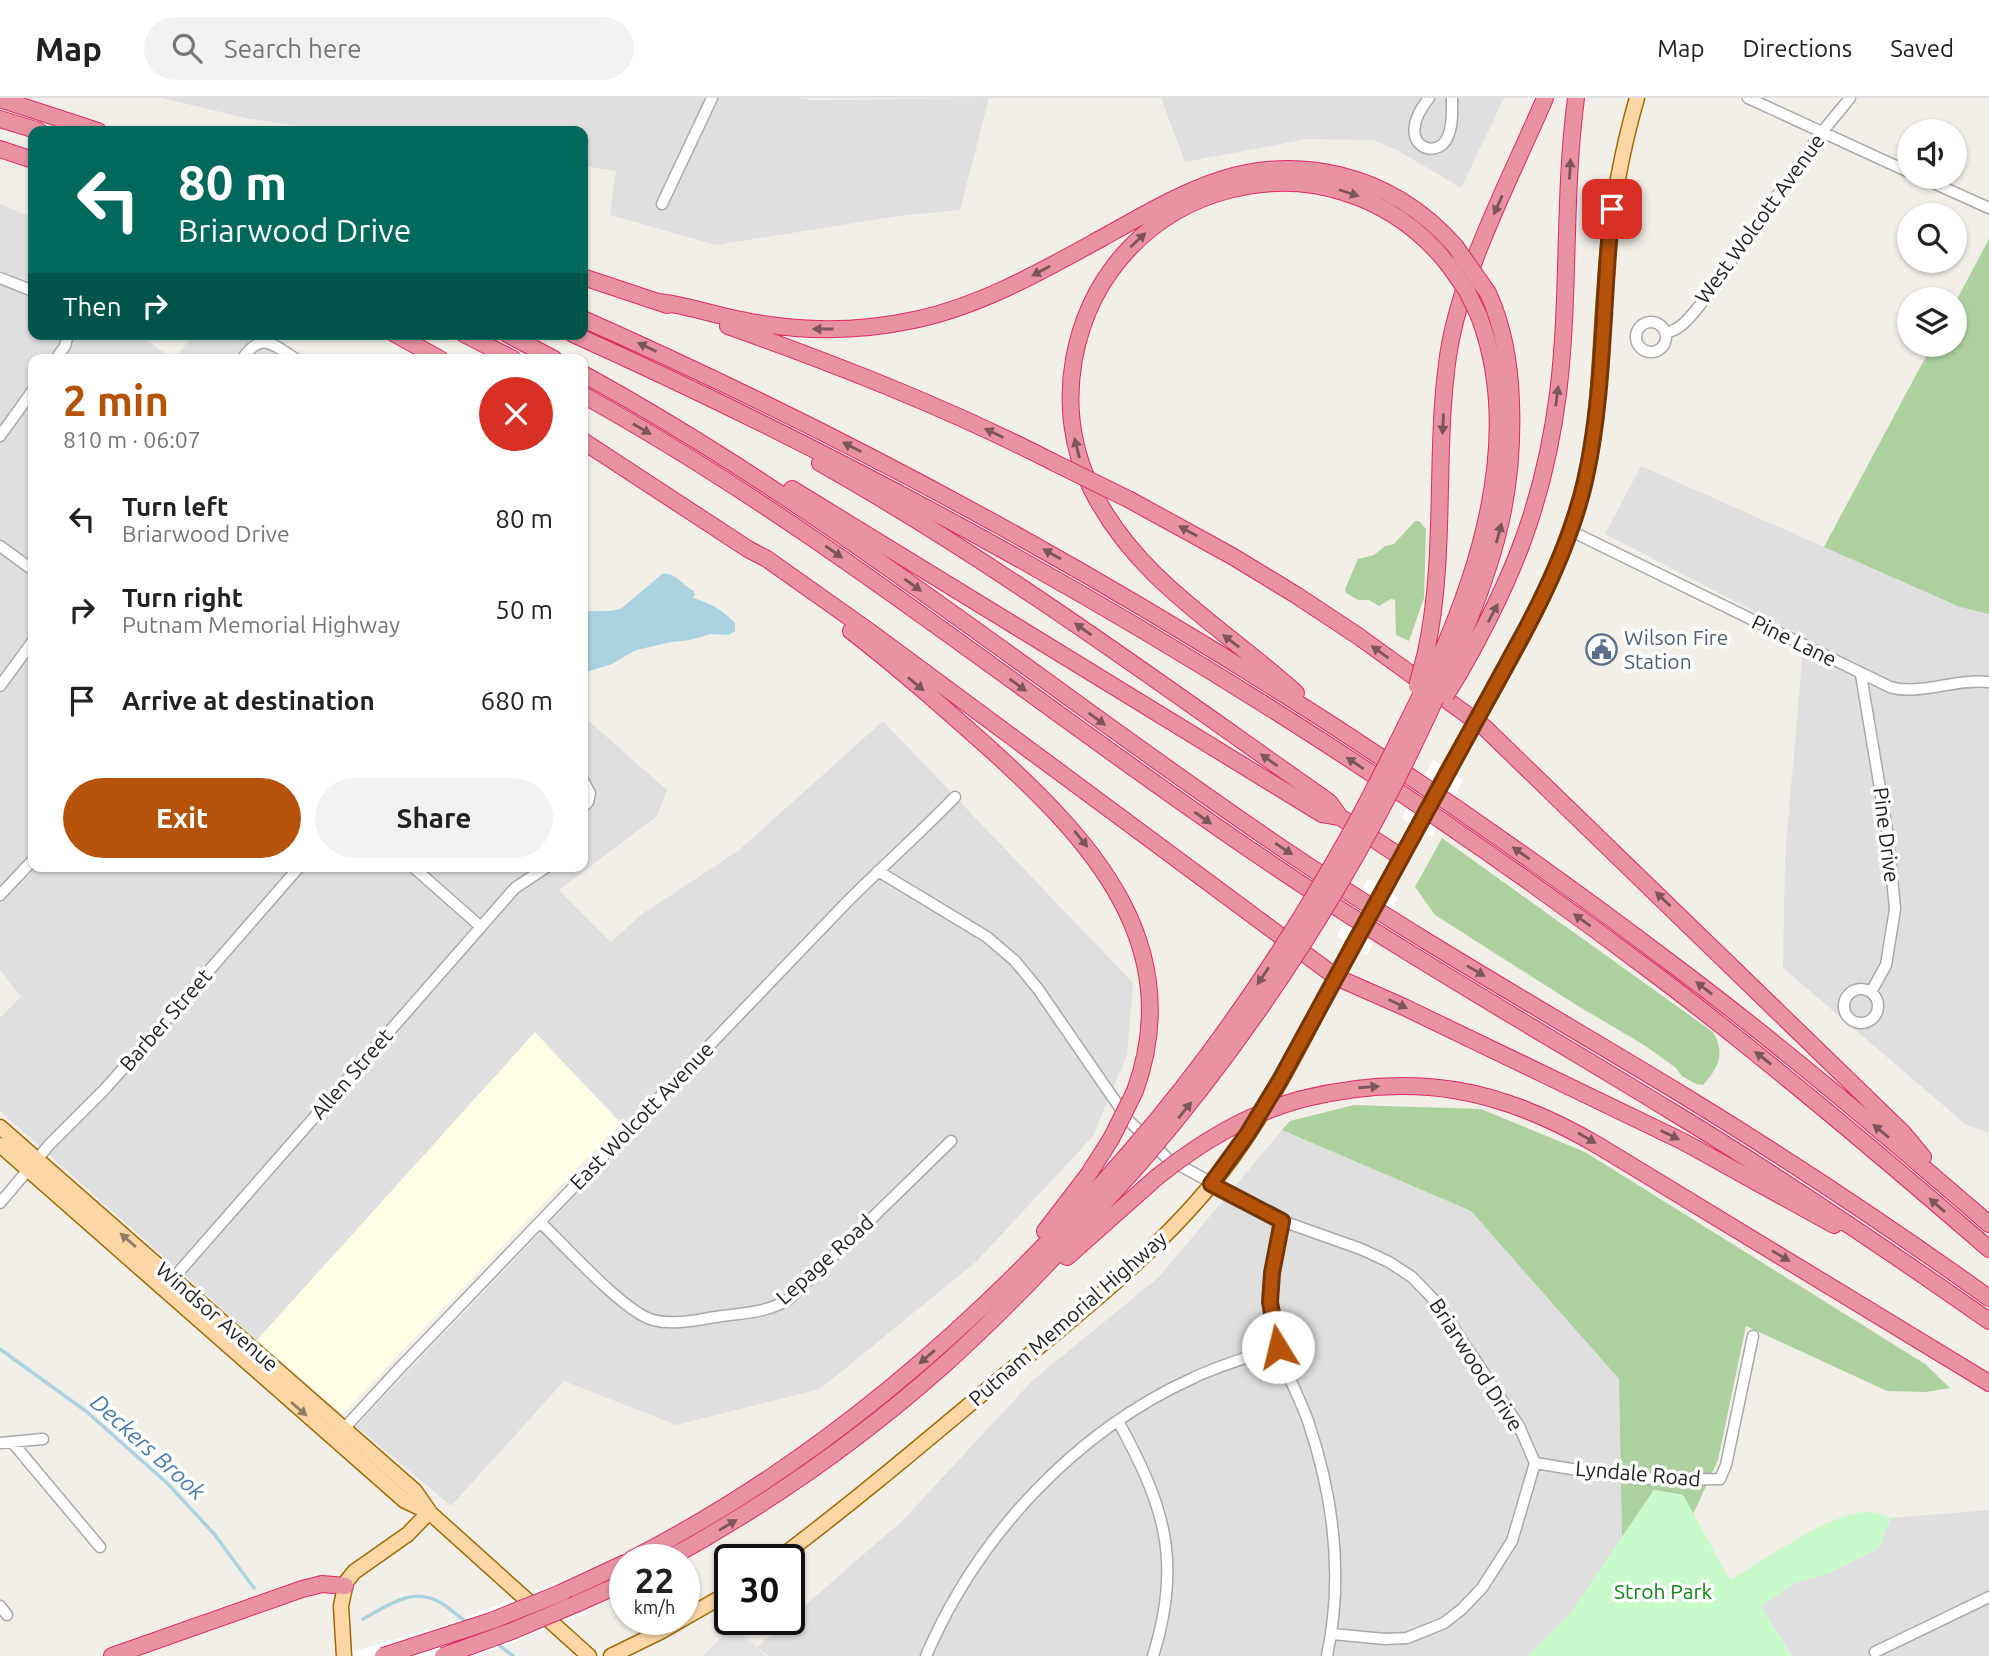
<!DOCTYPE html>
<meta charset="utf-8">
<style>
:root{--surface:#fff;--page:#f2f2f2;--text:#222;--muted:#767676;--line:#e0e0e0;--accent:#b45309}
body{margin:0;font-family:Ubuntu,sans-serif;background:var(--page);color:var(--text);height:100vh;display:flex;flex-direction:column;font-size:26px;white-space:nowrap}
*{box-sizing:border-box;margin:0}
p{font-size:23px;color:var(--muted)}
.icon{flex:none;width:38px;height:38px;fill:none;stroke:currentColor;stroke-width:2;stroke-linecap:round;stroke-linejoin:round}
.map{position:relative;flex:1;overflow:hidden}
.drawer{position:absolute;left:28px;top:256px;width:560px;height:518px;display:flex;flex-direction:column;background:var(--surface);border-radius:14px;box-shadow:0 2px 5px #0004}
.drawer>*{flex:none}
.hud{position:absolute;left:28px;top:28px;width:560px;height:214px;border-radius:14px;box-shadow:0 2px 5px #0004;background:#00695c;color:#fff;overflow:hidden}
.tools{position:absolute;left:1897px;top:21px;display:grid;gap:14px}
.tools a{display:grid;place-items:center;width:70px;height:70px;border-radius:50%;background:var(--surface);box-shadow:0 2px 5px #0004;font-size:35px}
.speed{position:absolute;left:609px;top:1446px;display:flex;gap:14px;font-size:35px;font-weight:700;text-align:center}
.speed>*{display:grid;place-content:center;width:91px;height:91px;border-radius:50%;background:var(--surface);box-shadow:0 2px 5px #0004;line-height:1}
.speed small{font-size:18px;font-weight:400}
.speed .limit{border:4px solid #111;border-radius:10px;background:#fff;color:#111}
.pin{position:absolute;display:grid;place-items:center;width:60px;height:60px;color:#fff;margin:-30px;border-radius:14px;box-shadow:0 4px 10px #0006}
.me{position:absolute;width:77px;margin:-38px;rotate:351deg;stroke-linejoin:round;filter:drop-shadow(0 0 5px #0008)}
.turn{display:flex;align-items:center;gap:24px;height:147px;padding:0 35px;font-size:32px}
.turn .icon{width:91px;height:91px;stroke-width:2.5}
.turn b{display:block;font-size:49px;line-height:60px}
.then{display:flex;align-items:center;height:66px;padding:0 35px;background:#0003;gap:14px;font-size:26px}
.round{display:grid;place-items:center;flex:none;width:74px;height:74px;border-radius:37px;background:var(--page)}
.head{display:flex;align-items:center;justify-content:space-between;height:119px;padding:0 35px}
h1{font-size:42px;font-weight:700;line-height:52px;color:var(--accent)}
.cta{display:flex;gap:14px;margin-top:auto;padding:14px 35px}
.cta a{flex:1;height:80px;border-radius:42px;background:var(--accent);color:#fff;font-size:28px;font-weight:700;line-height:80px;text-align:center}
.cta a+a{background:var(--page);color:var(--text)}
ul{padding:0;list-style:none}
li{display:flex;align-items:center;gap:21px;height:91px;padding:0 35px}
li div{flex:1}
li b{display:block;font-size:26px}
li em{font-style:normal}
header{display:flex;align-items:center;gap:42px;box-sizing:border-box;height:98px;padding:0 35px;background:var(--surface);border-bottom:2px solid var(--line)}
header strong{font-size:33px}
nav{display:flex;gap:38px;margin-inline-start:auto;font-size:24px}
.search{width:490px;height:63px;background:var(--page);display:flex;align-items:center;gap:18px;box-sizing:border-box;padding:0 24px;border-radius:38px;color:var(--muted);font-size:26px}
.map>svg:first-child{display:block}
.residential{fill:#e0dfdf}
.education{fill:#ffffe5}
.forest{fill:#add19e}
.park{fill:#c8facc}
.parking{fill:#e2e2e2}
.water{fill:#aad3df}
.pier{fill:#fff}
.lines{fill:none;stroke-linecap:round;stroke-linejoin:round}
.stream{stroke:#aad3df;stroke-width:3.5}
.minor-casing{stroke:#a9a9a9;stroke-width:13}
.major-casing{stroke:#a06b00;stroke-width:17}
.highway-casing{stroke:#dc2a67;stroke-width:18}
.minor{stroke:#fff;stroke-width:10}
.major{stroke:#fcd6a4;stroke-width:14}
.highway{stroke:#e892a2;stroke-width:16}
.major-bridge-casing{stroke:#a06b00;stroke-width:17;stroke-linecap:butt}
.highway-bridge-casing{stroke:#dc2a67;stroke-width:18;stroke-linecap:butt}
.major-bridge{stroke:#fcd6a4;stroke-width:14}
.highway-bridge{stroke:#e892a2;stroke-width:16}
.oneway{fill:#7b545c}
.oneway2{fill:#8f7c63}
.route-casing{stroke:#753606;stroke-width:18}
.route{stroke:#b45309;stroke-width:12}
.labels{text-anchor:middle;stroke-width:7;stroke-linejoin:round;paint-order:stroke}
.street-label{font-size:21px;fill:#222;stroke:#fff}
.service-label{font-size:21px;fill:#4e5e75;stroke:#fff;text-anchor:start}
.park-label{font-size:21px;fill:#0c8416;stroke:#fff}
.water-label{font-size:23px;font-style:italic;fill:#4a7aab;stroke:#fff}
</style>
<header>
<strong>Map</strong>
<div class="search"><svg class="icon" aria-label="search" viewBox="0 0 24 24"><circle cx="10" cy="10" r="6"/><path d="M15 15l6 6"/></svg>Search here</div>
<nav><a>Map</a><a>Directions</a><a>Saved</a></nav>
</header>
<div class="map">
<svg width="1989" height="1558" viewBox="0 0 1989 1558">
<rect width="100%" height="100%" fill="#f2efe9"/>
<path class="residential" d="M162,0H798L812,2L989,0L960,112L898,118L716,147L610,117L616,73L583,68V33H334L250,21Z
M1161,0H1504L1461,90L1397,52L1373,42L1307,41L1185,64Z
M0,106L33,120V236H142L143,239L172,261H33V768H583V618L667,692L657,718L559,792L611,844L642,816L738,753L883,623L1133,885L1127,957L1093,1038L977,1163L820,1291L676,1327L564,1283L451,1408L356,1328L633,1037L535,935L257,1242L0,1013V920L21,899L0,872Z
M194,236H264L301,261H174Z
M1641,368L1960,509L1989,516V1035L1965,1026L1783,870L1785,760L1804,539L1605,436Z
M1282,1032L1471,1113L1619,1281L1622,1439L1570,1516L1528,1558H768L757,1549L902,1423L1033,1282L1159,1179Z
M1989,1412V1558H1792L1761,1508L1795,1485L1829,1475L1879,1450L1891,1420Z"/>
<path class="education" d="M535,934L620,1025L342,1316L257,1242Z"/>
<path class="forest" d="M1989,141V516L1960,509L1824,449L1932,247H1955V205Z
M1415,423H1419L1426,431L1424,500L1409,543L1396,537L1395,502L1391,501L1379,508L1369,502H1358L1346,495L1345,491L1358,461L1374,457L1385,448L1394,446Z
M1442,740L1713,934C1726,956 1718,970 1703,987L1696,986L1682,978L1676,970L1644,947L1578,908L1435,817L1415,789Z
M1354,1007L1481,1011L1585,1054L1925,1266L1950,1290L1926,1294L1887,1293L1746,1228L1718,1362L1693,1416L1683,1397L1654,1392L1622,1439L1619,1281L1471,1113L1282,1032L1290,1023Z"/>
<path class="park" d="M1654,1392L1683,1397L1730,1482C1764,1463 1833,1411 1871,1414C1877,1415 1885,1418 1891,1420L1879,1450L1829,1475L1795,1485L1761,1508L1792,1558H1528L1570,1516Z"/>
<path class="parking" d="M733,1527L766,1558H703Z"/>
<path class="water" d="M662,476C677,474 682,488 693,492L695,497L693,500C710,505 723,512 735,525V533L729,537L711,536L690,542L671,544L645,550L634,553L612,566L583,575V513H611L622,510Z"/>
<path class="pier" d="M1433,662L1463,682L1432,739L1402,720Z
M1368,781L1398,800L1367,857L1337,838Z
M554,1485L586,1515L479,1558H337L443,1528Z"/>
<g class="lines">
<path class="stream" d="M0,1251L87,1314L168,1386L215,1437L254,1490
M363,1521C389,1507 413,1488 441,1505C451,1511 459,1519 469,1526
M495,1544L513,1558"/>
<defs>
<path id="minor" d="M1429,0C1391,47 1438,65 1448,38C1453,27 1452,12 1452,0
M1748,0L1909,74
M1920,79L1989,110
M662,106L712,0
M0,180L33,193
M1636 239a15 15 0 1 1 30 0a15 15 0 1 1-30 0Z
M1666,235C1682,231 1690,219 1700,207L1822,34L1850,0
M56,261L65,248L68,236
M242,261C262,233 272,246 296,261
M0,338L33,292
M1571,433L1890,589C1919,598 1956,580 1989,584
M0,448L33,472
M1861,577L1888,738L1895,811L1886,867L1871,894
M0,588L33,543
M583,682L590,695L588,704L583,709
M412,768L481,829
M878,773L987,839L1015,863L1038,891L1129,1023L1168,1061L1282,1123L1361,1151L1389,1164L1412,1179L1438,1206L1519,1328L1535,1365L1512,1443L1482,1490L1462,1511L1444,1525L1407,1540L1385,1541L1332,1536
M0,797L33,762
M1844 908a17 17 0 1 1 34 0a17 17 0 1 1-34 0Z
M0,1105L49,1047L104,992L152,938L300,768
M1282,1123C1277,1150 1268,1179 1271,1207C1272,1220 1274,1236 1278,1249C1285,1274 1299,1298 1308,1323C1334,1400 1344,1478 1327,1558
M540,1124C564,1147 625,1215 653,1222C675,1228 700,1221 722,1218C746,1215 769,1214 789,1201L951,1043
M170,1184L515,790L548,768
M1118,1323C1164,1407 1183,1463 1153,1558
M339,1336L398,1272L847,804C882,769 920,735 955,699
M12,1344L100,1449
M0,1345L43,1341
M1535,1365L1608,1377L1667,1382L1720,1381L1726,1367L1753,1238
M0,1508L7,1517
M1875,1554L1989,1499
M926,1558C977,1439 1074,1334 1193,1280C1220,1267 1250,1259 1278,1249"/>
<path id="major" d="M1448,672C1502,575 1565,479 1588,369C1600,310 1600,249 1605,189C1609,124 1619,62 1637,0
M1384,790L1417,730
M0,1029L415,1393L429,1413
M0,1047L405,1403L429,1414L589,1558
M778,1461C854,1404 927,1342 1000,1281C1078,1216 1160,1153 1223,1072C1275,1004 1312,923 1352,848
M344,1558L341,1508L346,1484L354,1474L408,1436L429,1414
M611,1558L662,1533L730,1494"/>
<path id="highway" d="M0,1L98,33
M0,21L39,33
M0,51L33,62
M583,179L667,207
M658,204C688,207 716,218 746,223C801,234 858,234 914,222C981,208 1042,173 1102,140C1181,96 1245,55 1339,77C1385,88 1424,113 1455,148
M583,221C971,393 1338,612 1676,869C1784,950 1887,1038 1989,1126
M728,228C840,268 950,311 1055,365
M395,236L440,261
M464,236L513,261
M507,236L554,261
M573,236C961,411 1329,628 1668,886C1778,970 1884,1060 1989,1151
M583,276C833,413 1053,596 1289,755C1418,842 1553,918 1686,999C1789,1062 1890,1129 1989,1200
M583,297C823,430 1034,606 1261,759C1394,850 1534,929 1671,1013C1780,1079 1885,1150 1989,1223
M583,343L748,451L767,461L873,536L1336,879L1404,909L1684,1044L1834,1127
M820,365C998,465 1162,587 1329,704L1340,719
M792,391L1322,716L1340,719L1401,759
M1130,402L1232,458L1296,497L1358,538L1484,629L1903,1035L1923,1059
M851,533C899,570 944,610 989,650C1091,742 1188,846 1135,993
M1426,554C1447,457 1434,356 1448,258C1461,172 1511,80 1545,0
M1439,561C1485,458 1521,329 1479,218
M1450,568C1489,475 1515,408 1511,305C1510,267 1504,230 1488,195
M1460,574C1513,481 1544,404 1558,296C1570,198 1563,98 1576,0
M1296,595C1223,529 1137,483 1091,390C1072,350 1066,305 1074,261C1107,80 1332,22 1448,166
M1302,1001C1414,973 1501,990 1599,1048L1989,1285
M1045,1133L1088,1077L1111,1041
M1067,1159L1157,1079
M632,1461C824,1363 989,1217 1130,1054
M668,1461C768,1406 861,1341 945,1266C1015,1203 1078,1134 1141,1064
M563,1494L625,1465
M576,1506L625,1484
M112,1558L302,1491L322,1486L345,1488"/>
</defs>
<use href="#minor" class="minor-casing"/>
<use href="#major" class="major-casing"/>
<use href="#highway" class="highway-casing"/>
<use href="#minor" class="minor"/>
<use href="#major" class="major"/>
<use href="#highway" class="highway"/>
<defs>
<path id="major-bridge" d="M1417,730L1448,672
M1352,848L1384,790"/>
<path id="highway-bridge" d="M1455,148L1488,195
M1448,166L1467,193L1479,218
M1055,365L1130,402
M1417,588L1426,554
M1446,597L1460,574
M1111,1041L1135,993
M1130,1054C1214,957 1287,849 1350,736C1382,679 1409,620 1439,561
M1141,1064C1269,915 1372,748 1450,568
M1157,1079C1201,1044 1247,1016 1302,1001
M383,1558L491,1523L563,1494
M443,1558L512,1533L576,1506"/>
</defs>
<use href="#major-bridge" class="major-bridge-casing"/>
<use href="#highway-bridge" class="highway-bridge-casing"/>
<use href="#major-bridge" class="major-bridge"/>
<use href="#highway-bridge" class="highway-bridge"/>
</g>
<defs><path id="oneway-solid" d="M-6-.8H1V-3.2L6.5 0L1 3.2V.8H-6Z" transform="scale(1.75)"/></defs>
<g class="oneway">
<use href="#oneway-solid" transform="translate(1570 71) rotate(-87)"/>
<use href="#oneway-solid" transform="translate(1349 95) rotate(18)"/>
<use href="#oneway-solid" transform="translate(1498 107) rotate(114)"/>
<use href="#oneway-solid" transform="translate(1138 142) rotate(-43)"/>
<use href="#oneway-solid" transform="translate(1041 173) rotate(152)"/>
<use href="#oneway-solid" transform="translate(823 231) rotate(-180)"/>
<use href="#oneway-solid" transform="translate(647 249) rotate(-155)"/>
<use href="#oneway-solid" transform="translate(1557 298) rotate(-83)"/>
<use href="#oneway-solid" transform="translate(1443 326) rotate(93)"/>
<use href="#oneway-solid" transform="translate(642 331) rotate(30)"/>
<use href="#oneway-solid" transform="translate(994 335) rotate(-155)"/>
<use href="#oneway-solid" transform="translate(852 349) rotate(-153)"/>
<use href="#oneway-solid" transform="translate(1077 350) rotate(-104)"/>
<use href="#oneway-solid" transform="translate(1188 433) rotate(-151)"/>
<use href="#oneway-solid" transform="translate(1499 435) rotate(-75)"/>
<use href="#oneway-solid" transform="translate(834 454) rotate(35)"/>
<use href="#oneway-solid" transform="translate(1052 456) rotate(-151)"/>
<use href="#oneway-solid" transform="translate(913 487) rotate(36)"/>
<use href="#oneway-solid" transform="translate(1493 515) rotate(-62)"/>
<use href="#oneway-solid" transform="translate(1083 531) rotate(-145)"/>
<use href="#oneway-solid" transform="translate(1231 543) rotate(-142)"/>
<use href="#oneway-solid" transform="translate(1380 554) rotate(-144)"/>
<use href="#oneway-solid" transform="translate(916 586) rotate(40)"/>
<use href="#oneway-solid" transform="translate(1018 587) rotate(36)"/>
<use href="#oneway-solid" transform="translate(1097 621) rotate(36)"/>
<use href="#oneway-solid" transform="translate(1269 662) rotate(-145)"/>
<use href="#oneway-solid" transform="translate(1355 665) rotate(-146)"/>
<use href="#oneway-solid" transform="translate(1203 720) rotate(35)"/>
<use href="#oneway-solid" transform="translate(1081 741) rotate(51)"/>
<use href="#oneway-solid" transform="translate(1284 751) rotate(34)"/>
<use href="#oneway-solid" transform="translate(1521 755) rotate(-145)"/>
<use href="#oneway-solid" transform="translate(1663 801) rotate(-136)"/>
<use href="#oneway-solid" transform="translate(1582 822) rotate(-144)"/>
<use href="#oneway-solid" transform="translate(1476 873) rotate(31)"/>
<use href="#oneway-solid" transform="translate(1263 878) rotate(124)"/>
<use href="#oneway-solid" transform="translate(1704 890) rotate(-142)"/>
<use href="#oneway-solid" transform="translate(1398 906) rotate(25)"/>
<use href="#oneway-solid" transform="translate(1763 960) rotate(-142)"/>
<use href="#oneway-solid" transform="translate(1369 989) rotate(-4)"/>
<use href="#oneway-solid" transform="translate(1185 1012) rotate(-51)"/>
<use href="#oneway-solid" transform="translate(1881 1033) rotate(-140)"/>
<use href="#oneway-solid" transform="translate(1670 1037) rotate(26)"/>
<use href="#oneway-solid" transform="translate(1587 1040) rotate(30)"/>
<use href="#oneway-solid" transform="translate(1937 1107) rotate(-139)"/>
<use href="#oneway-solid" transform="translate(1781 1158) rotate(31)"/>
<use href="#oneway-solid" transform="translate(927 1259) rotate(139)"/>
<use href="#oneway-solid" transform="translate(728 1427) rotate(-31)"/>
</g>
<g class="oneway2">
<use href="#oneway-solid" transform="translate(128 1142) rotate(-139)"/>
<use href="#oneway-solid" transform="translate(299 1311) rotate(41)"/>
</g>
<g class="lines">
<defs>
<path id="route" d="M1278,1249L1270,1204L1272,1175L1282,1123L1211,1086L1248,1035L1280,982L1526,531C1551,484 1573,435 1585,383C1605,294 1602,201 1612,111"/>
</defs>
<use href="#route" class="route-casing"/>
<use href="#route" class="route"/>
</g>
<defs>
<symbol id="civic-ring" viewBox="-11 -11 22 22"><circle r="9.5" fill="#fff" stroke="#5c6f8a" stroke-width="1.5"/><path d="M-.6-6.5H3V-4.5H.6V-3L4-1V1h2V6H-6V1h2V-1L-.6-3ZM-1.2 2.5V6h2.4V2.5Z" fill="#5c6f8a"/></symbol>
</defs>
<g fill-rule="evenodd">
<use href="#civic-ring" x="1584" y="534" width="35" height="35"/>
</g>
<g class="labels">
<g class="street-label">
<text transform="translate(1760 121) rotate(-54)" y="7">West Wolcott Avenue</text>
<text transform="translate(1794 543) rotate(26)" y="7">Pine Lane</text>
<text transform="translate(1886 737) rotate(83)" y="7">Pine Drive</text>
<text transform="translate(166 922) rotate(-49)" y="7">Barber Street</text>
<text transform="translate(352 976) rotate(-49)" y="7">Allen Street</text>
<text transform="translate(642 1018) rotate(-46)" y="7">East Wolcott Avenue</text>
<text transform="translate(825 1162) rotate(-42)" y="7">Lepage Road</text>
<text transform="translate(217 1219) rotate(41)" y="7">Windsor Avenue</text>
<text transform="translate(1068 1221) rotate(-41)" y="7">Putnam Memorial Highway</text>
<text transform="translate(1476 1267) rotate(57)" y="7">Briarwood Drive</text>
<text transform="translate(1638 1376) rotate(5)" y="7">Lyndale Road</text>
</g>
<g class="service-label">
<text x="1624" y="547">Wilson Fire<tspan x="1624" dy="24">Station</tspan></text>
</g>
<g class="park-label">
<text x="1663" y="1501">Stroh Park</text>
</g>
<g class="water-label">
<text transform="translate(148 1349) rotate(42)" y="8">Deckers Brook</text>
</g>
</g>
</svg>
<div class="tools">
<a><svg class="icon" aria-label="sound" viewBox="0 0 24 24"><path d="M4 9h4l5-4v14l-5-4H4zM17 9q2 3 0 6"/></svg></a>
<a><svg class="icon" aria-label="search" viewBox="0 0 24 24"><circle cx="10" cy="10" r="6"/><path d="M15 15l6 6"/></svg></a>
<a><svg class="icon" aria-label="layers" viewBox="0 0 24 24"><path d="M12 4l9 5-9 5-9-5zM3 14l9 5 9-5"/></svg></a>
</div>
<div class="speed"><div>22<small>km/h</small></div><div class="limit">30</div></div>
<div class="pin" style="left:1612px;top:111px;background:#d93025"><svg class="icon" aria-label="arrive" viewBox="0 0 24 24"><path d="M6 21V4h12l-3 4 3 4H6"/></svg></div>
<svg class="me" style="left:1278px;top:1249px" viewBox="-20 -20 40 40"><circle r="19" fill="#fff"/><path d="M0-13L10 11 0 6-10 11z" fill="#b45309"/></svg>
<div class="hud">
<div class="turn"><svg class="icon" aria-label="left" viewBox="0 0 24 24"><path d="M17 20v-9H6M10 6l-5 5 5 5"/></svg><div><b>80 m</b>Briarwood Drive</div></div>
<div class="then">Then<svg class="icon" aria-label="right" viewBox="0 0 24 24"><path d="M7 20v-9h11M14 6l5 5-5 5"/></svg></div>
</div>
<section class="drawer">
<div class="head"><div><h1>2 min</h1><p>810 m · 06:07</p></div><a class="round" style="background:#d93025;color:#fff"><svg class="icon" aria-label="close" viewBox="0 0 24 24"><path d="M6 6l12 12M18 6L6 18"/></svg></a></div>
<ul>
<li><svg class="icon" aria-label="left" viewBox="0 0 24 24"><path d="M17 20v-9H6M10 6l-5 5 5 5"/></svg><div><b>Turn left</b><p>Briarwood Drive</p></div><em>80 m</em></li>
<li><svg class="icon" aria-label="right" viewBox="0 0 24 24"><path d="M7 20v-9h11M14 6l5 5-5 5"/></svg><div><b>Turn right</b><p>Putnam Memorial Highway</p></div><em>50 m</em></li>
<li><svg class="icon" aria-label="arrive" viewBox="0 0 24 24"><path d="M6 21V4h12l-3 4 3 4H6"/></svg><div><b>Arrive at destination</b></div><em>680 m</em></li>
</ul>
<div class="cta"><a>Exit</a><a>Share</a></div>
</section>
</div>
